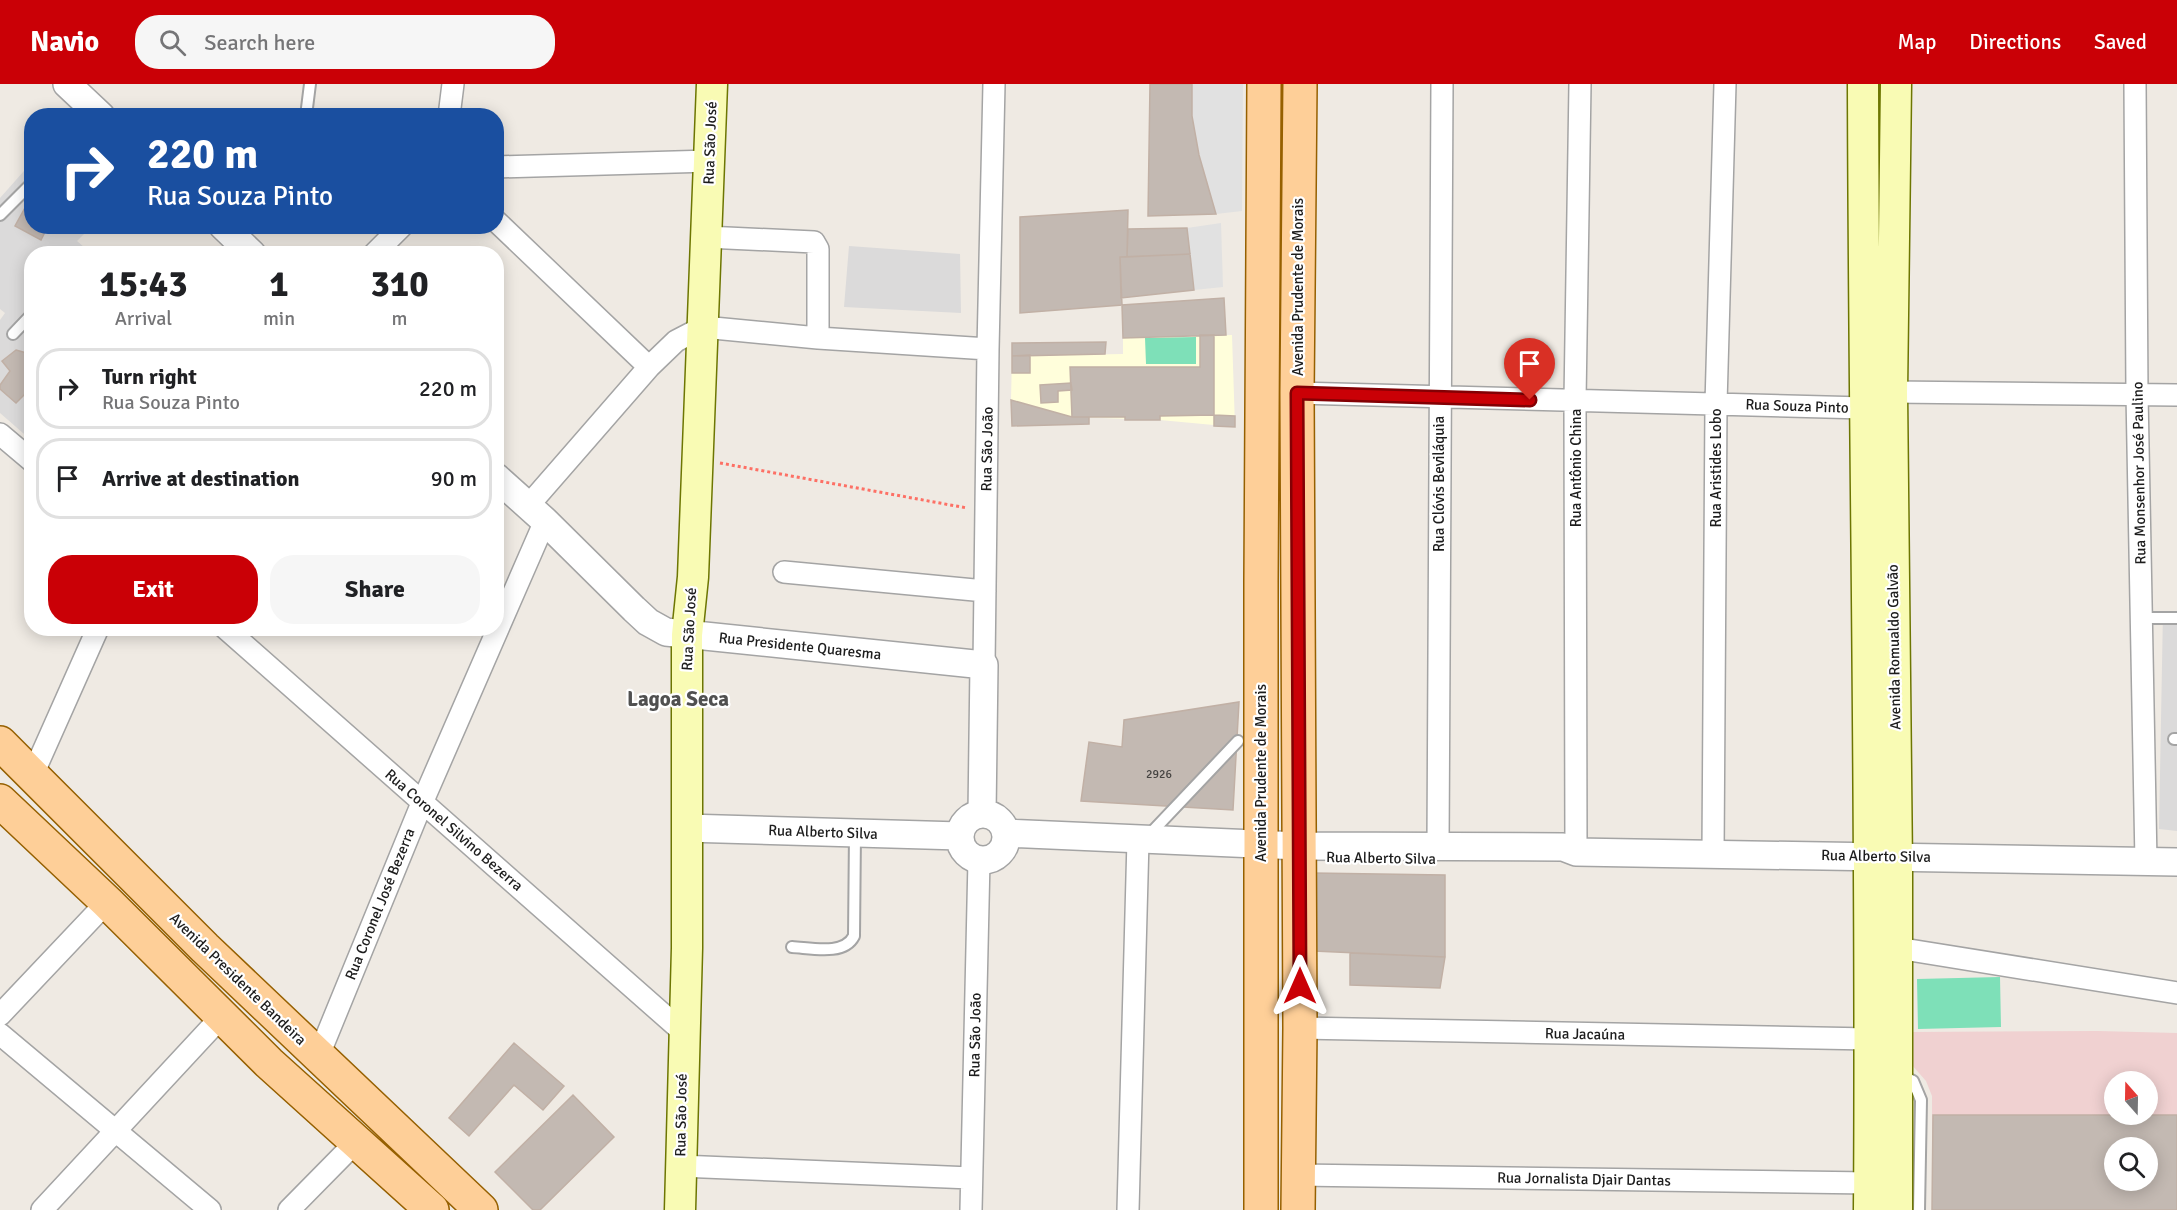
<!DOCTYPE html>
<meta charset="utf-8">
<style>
:root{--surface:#fff;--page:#f6f6f6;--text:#202124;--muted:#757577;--line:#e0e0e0;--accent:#ca0006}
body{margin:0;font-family:Signika,sans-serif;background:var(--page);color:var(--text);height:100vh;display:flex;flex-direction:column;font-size:22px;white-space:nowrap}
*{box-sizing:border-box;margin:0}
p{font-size:20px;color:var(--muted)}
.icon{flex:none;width:33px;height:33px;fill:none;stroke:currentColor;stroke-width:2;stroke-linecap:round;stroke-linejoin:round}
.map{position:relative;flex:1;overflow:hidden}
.drawer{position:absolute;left:24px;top:162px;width:480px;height:390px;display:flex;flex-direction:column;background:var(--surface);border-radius:24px;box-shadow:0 3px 15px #0003}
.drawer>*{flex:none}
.hud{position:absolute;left:24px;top:24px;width:480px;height:126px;border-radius:24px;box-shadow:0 3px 15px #0003;background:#1a4fa0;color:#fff;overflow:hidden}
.needle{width:39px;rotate:340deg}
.buttons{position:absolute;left:2104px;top:987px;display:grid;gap:12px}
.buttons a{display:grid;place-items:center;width:54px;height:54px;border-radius:50%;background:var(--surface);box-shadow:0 3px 15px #0003;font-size:30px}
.pin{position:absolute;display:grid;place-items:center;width:51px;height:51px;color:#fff;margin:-62px -26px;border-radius:50% 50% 50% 0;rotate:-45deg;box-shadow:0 0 6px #0007}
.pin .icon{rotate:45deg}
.me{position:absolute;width:66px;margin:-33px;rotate:0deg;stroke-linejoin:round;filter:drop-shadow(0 0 4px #0008)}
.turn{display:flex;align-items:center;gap:21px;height:126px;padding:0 24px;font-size:27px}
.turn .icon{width:78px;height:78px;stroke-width:2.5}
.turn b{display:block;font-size:42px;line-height:51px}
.eta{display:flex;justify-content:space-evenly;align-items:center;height:102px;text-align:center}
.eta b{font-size:36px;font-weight:800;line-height:42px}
.primary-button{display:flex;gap:12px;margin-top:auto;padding:12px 24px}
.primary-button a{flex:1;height:69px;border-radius:24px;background:var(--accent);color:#fff;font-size:24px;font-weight:800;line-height:69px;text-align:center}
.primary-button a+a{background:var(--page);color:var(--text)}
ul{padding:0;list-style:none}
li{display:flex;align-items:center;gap:18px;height:81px;margin:0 12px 9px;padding:0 12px;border:3px solid var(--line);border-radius:24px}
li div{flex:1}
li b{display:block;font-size:22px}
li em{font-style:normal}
header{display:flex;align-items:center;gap:36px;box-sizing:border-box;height:84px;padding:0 30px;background:var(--accent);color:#fff}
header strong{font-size:28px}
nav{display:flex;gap:33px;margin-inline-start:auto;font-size:21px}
.search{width:420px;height:54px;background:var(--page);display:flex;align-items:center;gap:15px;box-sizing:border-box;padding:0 21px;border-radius:24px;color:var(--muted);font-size:22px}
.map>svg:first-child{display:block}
.residential{fill:#dbdada}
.commercial{fill:#f0d1d1;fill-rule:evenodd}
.education{fill:#fffedb}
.pitch{fill:#7ee0b8}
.parking{fill:#e1e1e1}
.building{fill:#c3b9b2;stroke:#c1b0a5;stroke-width:1.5;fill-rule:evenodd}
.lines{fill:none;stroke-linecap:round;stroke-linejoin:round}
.service-casing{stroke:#a4a4a4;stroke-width:14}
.minor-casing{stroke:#a4a4a4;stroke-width:24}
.tertiary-casing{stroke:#a4a4a4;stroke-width:30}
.secondary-casing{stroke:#6d7602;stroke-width:33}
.primary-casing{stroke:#966000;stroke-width:36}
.path{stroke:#fd7065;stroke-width:3;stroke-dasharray:3 3;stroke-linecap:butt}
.service{stroke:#fff;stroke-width:10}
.minor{stroke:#fff;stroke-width:21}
.tertiary{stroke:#fff;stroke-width:27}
.secondary{stroke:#f9fbb4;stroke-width:30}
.primary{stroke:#fecf98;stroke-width:33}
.route-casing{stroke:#830004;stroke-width:15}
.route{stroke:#ca0006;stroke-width:10}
.labels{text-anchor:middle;stroke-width:4.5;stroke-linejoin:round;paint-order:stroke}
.number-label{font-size:12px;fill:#464442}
.street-label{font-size:15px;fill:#1d1d1d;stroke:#fff}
.district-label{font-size:21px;font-weight:bold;fill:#505050;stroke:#fff}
</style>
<header>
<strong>Navio</strong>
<div class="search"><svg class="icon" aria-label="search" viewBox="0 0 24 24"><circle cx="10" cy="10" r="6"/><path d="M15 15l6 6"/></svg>Search here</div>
<nav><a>Map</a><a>Directions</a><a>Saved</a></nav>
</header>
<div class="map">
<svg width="2177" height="1126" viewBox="0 0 2177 1126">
<rect width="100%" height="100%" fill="#efeae3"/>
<path class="residential" d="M31,79L32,142L91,143L77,157L91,169L32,170L31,356L0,329V236L5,229L0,225V114Z
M849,162L960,170L961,229L844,223Z
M2163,527H2177V747L2159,745Z"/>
<path class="commercial" d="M2098,947L2177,949V1126H1932V1012L1926,997L1911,980V948ZM2115,998H2148V1030H2115ZM2115,1064H2148V1096H2115Z"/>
<path class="education" d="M1232,251L1235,343L1160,336L1072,333L1011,316L1012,272L1123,270V254Z"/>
<path class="pitch" d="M1196,253V280H1146L1145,254Z
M2000,893L2001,943L1918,945L1917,895Z"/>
<path class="parking" d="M1192,0H1243L1242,127L1216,130L1199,71L1192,32Z
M1221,139L1223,203L1194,206L1187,144Z"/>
<path class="building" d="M1150,0H1192V32L1199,71L1216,130L1148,132Z
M32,111V142H48L41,156L15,142Z
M1128,126L1127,173H1120L1122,221L1020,229V133Z
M1187,144L1190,170L1127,173L1128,145Z
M1190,170L1194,206L1121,214L1120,173Z
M1224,214L1226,251L1123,254L1122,221Z
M1200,251H1214V331L1160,332V336H1125V333H1072L1070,283H1200Z
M1106,258L1105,270L1012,272V259Z
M16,266L30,270L32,269V303L16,319L0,305V301L10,287L2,277Z
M1030,271V289H1012V272Z
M1071,299L1072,306L1058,307V318L1041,319L1040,301Z
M1011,316L1072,333H1089V340L1012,342Z
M1214,331L1235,332V343L1214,342Z
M1239,618L1233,726L1081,717L1089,658L1122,663L1124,636Z
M1313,789L1445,791V873L1314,867Z
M1350,869L1445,873L1440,904L1350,901Z
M514,959L564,1002L543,1026L514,1001L469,1052L449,1034Z
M573,1011L614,1053L540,1126H533L495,1088Z
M1933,1031H2177V1126H1932ZM2115,1064H2148V1096H2115Z"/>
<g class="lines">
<defs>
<path id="service" d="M306,32L310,0
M0,131L32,99
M13,250L32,230
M2141,534H2177
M2174,655H2177
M1148,752L1238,657
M792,863C811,864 844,872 854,852L855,749
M1901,991L1913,997L1921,1016L1919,1126"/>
<path id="minor" d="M2135,0L2137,310L2146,778
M449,32L453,0
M496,83L710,77
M496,137L649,283
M706,153L814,158L818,165V254
M374,170L402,142
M1892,308L2177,311
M1297,309L1864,324
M0,350L32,377
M528,422L649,283L676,257L703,243L818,254L988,265
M784,488L985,507
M225,544L683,948
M984,581L988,265L994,0
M33,690L98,544
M1438,763L1442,0
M1576,768L1575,316L1580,0
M1713,769L1716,320L1725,0
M1897,864L2177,909
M0,931L107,818
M1300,944L1870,955
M0,950L210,1126
M318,973L422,719L545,437
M680,1082L971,1094
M1298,1091L1870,1099
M42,1126L222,932
M289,1126L355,1059
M971,1126L979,776
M1128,1126L1138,756"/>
<path id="tertiary" d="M67,0L101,32
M223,142L252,170
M496,393L545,437L634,525L648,538L666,548L984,581L982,730
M960 753a23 23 0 1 1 46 0a23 23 0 1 1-46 0Z
M686,744L960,752
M1006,749L1300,762L1563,763L1576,768L2177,778"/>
<path id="secondary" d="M1863,0C1864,375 1872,751 1869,1126
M1896,0L1892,308L1897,783V1126
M680,1126L687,864V551L693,493L712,0"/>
<path id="primary" d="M0,659L205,864L481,1126
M0,717L107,818L269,979L432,1126
M1261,1126V498L1264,0
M1298,1126L1300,944L1297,309L1300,0"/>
</defs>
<use href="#service" class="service-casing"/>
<use href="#minor" class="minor-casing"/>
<use href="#tertiary" class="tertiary-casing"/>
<use href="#secondary" class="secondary-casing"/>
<use href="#primary" class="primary-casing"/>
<path class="path" d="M720,379L967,424"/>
<use href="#service" class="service"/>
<use href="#minor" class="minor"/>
<use href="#tertiary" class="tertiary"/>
<use href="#secondary" class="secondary"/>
<use href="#primary" class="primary"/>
</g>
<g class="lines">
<defs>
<path id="route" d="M1300,902L1297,309L1530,316"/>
</defs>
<use href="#route" class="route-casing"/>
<use href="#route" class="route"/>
</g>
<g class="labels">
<g class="number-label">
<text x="1159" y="694">2926</text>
</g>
<g class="street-label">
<text transform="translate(710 59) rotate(-88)" y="5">Rua São José</text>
<text transform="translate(1298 203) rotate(-90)" y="5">Avenida Prudente de Morais</text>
<text transform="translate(1797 322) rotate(2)" y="5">Rua Souza Pinto</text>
<text transform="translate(987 365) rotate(-89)" y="5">Rua São João</text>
<text transform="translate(1576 384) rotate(-90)" y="5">Rua Antônio China</text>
<text transform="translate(1716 384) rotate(-90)" y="5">Rua Aristides Lobo</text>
<text transform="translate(2139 389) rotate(-91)" y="5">Rua Monsenhor José Paulino</text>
<text transform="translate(1439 400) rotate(-90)" y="5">Rua Clóvis Beviláquia</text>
<text transform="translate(689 545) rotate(-87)" y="5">Rua São José</text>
<text transform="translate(800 562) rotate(6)" y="5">Rua Presidente Quaresma</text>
<text transform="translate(1894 563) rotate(-91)" y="5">Avenida Romualdo Galvão</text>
<text transform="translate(1261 689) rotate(-90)" y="5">Avenida Prudente de Morais</text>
<text transform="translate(454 746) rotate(41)" y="5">Rua Coronel Silvino Bezerra</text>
<text transform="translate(823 748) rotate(2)" y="5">Rua Alberto Silva</text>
<text transform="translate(1876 772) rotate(1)" y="5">Rua Alberto Silva</text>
<text transform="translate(1381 774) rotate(1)" y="5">Rua Alberto Silva</text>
<text transform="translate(380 820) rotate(-68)" y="5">Rua Coronel José Bezerra</text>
<text transform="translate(238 895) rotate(44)" y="5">Avenida Presidente Bandeira</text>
<text transform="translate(1585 950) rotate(1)" y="5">Rua Jacaúna</text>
<text transform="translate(975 951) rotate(-89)" y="5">Rua São João</text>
<text transform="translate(681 1031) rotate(-89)" y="5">Rua São José</text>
<text transform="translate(1584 1095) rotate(1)" y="5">Rua Jornalista Djair Dantas</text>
</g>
<g class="district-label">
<text x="678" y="622">Lagoa Seca</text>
</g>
</g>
</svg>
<div class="buttons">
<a><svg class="needle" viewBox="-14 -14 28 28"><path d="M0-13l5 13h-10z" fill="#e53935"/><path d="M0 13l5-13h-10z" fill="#757577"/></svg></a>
<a><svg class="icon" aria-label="search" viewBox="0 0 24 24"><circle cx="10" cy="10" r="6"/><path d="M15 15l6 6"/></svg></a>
</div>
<div class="pin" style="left:1530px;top:316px;background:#d93025"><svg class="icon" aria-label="arrive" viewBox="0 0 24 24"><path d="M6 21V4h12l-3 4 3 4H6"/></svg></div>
<svg class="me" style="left:1300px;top:902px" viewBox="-20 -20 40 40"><path d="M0-17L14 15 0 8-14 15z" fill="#ca0006" stroke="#fff" stroke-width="4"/></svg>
<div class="hud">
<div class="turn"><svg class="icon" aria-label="right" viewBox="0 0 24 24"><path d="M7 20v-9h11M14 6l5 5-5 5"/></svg><div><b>220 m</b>Rua Souza Pinto</div></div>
</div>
<section class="drawer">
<div class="eta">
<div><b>15:43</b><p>Arrival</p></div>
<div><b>1</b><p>min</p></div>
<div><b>310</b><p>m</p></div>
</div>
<ul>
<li><svg class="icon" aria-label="right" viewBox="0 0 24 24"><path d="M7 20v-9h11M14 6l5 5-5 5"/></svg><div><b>Turn right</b><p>Rua Souza Pinto</p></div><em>220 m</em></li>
<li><svg class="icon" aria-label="arrive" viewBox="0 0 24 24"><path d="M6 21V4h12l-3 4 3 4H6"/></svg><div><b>Arrive at destination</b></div><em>90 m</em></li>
</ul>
<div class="primary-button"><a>Exit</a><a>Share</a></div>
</section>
</div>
